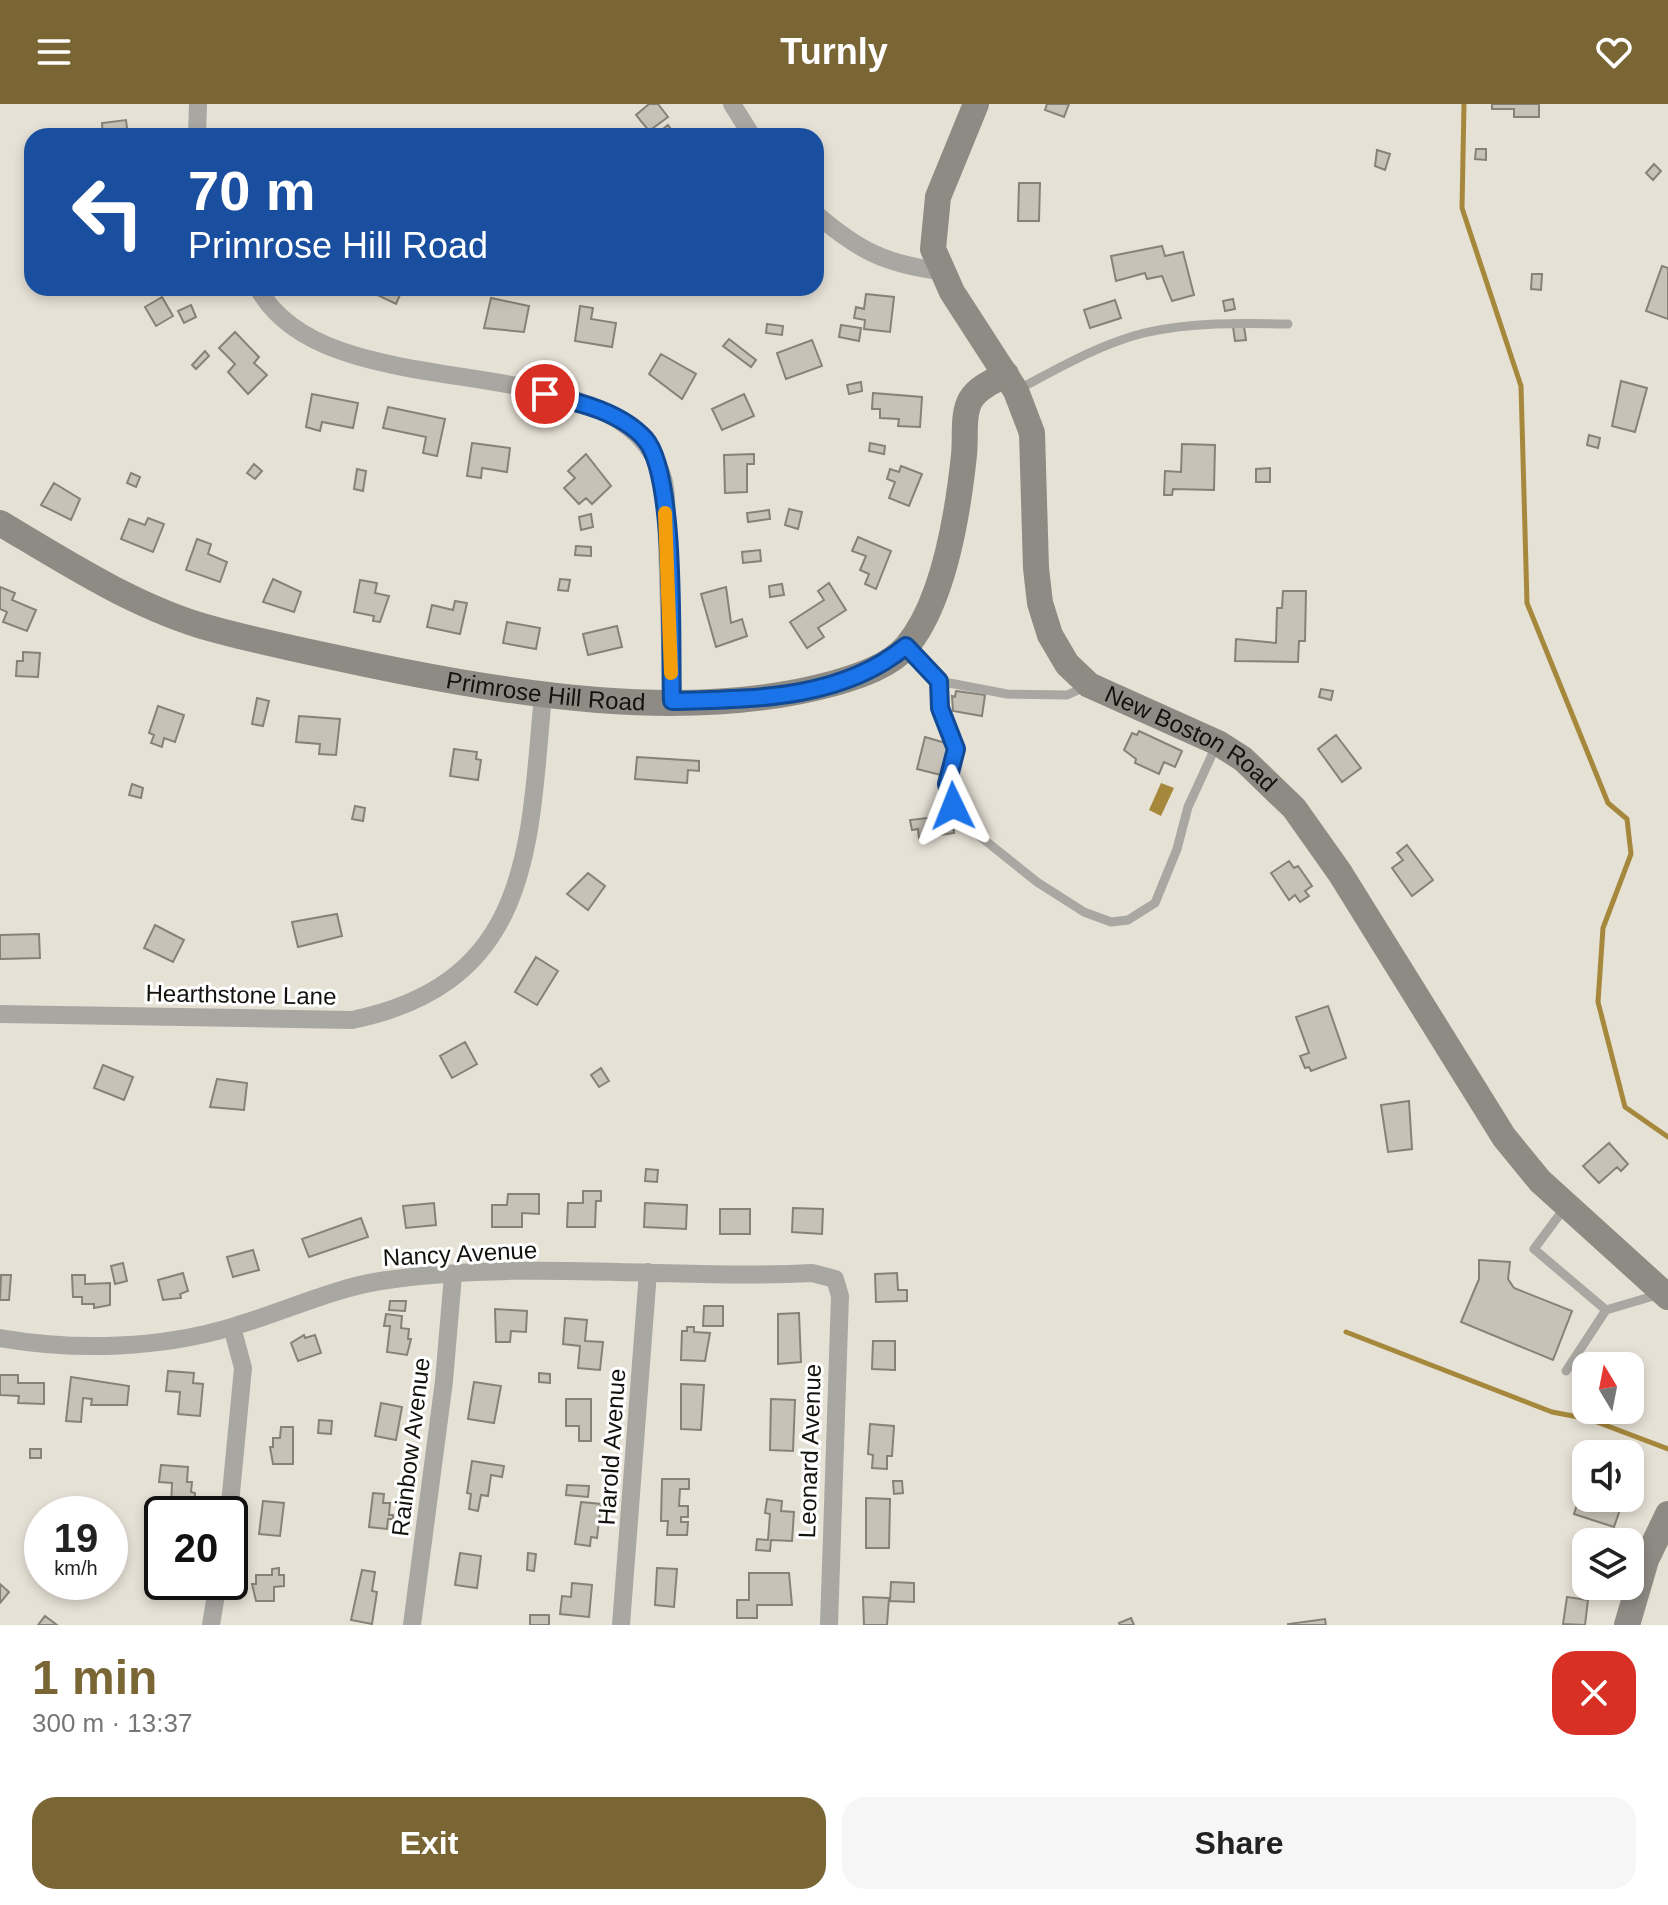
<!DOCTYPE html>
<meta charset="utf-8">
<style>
:root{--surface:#fff;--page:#f6f6f6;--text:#222;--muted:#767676;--accent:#7a6635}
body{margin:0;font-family:Arial,sans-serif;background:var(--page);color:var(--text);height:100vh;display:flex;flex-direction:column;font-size:30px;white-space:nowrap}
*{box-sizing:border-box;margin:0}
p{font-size:26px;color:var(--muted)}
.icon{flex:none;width:44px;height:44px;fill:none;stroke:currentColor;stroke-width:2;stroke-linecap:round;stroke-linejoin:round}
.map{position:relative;height:1521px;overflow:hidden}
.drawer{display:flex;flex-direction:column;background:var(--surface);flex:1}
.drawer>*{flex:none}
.banner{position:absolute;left:24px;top:24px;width:800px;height:168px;border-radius:24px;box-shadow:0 4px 12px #0003;background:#1a4fa0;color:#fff;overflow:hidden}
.needle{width:52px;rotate:350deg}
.tools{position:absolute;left:1572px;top:1248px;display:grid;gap:16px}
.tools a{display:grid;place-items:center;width:72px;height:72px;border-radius:16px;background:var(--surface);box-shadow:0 4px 12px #0003;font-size:40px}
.speed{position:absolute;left:24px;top:1392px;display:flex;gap:16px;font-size:40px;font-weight:700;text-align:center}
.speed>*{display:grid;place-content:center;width:104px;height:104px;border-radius:50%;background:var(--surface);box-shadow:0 4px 12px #0003;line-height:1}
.speed small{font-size:20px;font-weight:400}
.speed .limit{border:4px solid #111;border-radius:12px;background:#fff;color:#111}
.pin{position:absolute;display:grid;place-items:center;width:68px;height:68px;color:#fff;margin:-34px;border:4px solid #fff;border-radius:50%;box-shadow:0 2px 8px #0007}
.me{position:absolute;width:88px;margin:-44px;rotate:358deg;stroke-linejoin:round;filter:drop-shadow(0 0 6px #0008)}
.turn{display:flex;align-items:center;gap:28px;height:168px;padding:0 32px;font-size:36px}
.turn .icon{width:104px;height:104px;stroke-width:2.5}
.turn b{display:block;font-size:56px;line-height:68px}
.round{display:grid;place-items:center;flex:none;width:84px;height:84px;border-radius:24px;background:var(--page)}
.headline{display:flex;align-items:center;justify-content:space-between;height:136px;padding:0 32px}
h1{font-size:48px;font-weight:700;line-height:60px;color:var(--accent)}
.button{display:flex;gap:16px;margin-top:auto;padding:16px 32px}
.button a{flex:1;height:92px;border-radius:24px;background:var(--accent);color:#fff;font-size:32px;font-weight:700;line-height:92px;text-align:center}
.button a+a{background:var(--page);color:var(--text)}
header{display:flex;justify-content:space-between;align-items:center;height:104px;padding:0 32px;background:var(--accent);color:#fff;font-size:36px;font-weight:700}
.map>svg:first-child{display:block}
.water{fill:#a6883d}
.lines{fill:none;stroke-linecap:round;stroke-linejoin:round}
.stream{stroke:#a6883d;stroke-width:5}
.building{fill:#c7c2b7;stroke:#868277;stroke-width:2}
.lane{stroke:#a9a7a2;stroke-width:9}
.street{stroke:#a9a7a2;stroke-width:18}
.secondary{stroke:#8e8b84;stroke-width:26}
.route-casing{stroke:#114b97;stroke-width:20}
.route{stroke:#1a73e8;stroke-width:14}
.slow{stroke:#f59e0b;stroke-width:14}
.labels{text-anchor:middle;stroke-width:6;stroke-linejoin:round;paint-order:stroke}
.street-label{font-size:24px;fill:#14120f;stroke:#fff}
</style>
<header><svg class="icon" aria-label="menu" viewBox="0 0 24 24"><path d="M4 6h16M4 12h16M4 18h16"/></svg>Turnly<svg class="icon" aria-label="heart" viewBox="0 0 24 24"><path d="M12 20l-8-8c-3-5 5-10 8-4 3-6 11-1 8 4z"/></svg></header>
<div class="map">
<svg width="1668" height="1521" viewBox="0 0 1668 1521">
<rect width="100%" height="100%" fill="#e6e1d5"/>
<path class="water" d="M1161,679L1174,684L1161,712L1149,706Z"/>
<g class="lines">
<path class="stream" d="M1464,0L1462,104L1521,282L1527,499L1608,699L1627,715L1631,750L1603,824L1598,898L1625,1003L1668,1033
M1346,1228L1552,1308L1589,1315L1668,1345"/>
</g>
<path class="building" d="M649,0H658L668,13L649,27L636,11Z
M1047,0H1069L1064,13L1045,6Z
M1492,0H1539V13H1514V5H1492Z
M126,16L128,32H103L102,19Z
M668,21L676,32H654Z
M1476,45H1486V56L1475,55Z
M1377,46L1390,50L1385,66L1375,62Z
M1654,60L1661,67L1653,76L1646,69Z
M1019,79H1040L1039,117H1018Z
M1162,142L1165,152L1183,148L1194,191L1172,197L1162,172L1147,175L1145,169L1116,177L1111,152Z
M1662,162L1668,164V215L1646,207Z
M1532,170H1542L1541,186L1531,185Z
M363,184H403L396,200Z
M866,190L894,193L890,228L864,225L865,216L854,214L856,203L864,205Z
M162,193L173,212L156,222L145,203Z
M491,194L529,202L524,228L484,224Z
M1233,195L1235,205L1225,207L1223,197Z
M1115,196L1121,214L1090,224L1084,206Z
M191,201L196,213L184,219L178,207Z
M580,202L593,204L591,215L616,219L612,243L575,237Z
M767,220L783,222L782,231L766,229Z
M841,221L861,224L859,237L839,233Z
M1244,222L1246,236L1235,237L1233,223Z
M235,228L259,253L254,259L267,271L248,290L228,268L235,260L219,244Z
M729,235L756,256L751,263L723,242Z
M812,236L822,262L786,275L777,249Z
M205,247L209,252L196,265L192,261Z
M661,250L696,270L682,295L649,270Z
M1621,277L1647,284L1635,328L1612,322Z
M861,278L862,287L849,290L847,281Z
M873,289L922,293L920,323L898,322L899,315L880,314V305H872Z
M312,290L358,299L353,324L322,318L320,327L306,323Z
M744,290L754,312L722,326L712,305Z
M388,303L445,315L437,352L423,349L426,333L383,324Z
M1589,331L1600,334L1598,344L1587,341Z
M472,339L510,344L507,368L482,364L481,374L467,372Z
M870,339L885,342L884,350L869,347Z
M1182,340L1215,341L1214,386L1173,385L1172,391H1164L1165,367L1181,368Z
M586,350L611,382L592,400L586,394L579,400L564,384L575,374L568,367Z
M754,350V360H747V388L725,389L724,351Z
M254,360L262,367L255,375L247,369Z
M901,362L922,370L909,402L889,394L895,378L887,375L890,365L899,368Z
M1270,364V378H1256V365Z
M357,365L366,367L363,387L354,385Z
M131,369L140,373L136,383L127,379Z
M54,379L80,395L71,416L41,401Z
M789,405L802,408L798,425L785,421Z
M769,406L770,415L748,418L747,409Z
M591,410L593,423L581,426L579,413Z
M148,414L164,420L153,448L121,435L129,415L145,421Z
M858,433L891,447L876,485L865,480L869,470L860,466L866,452L852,447Z
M197,435L211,440L208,450L227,458L220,478L186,466Z
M576,442L591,443V452L575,451Z
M760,446L761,457L743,459L742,448Z
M273,475L301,488L294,508L263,498Z
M560,475L570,476L568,487L558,486Z
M360,476L377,479L375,489L389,492L380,518L373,517L374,512L354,508Z
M829,479L846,506L818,524L824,533L807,544L790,518L824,496L818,487Z
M782,480L784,491L770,493L769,482Z
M0,483L15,489L12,496L36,506L27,527L3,518L7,508L0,505Z
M726,483L731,519L742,515L747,532L716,543L701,490Z
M1283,487H1306L1305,537H1299L1298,558L1235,557L1236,535L1276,539L1277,504H1282Z
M455,497L467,499L460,530L427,523L432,501L453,506Z
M507,518L540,524L536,545L503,539Z
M617,522L622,543L588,551L583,530Z
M23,548L40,549L38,573L16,572L17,557H23Z
M1321,585L1333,587L1331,596L1319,593Z
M956,587L985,591L982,612L953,607L952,592L955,593Z
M257,594L269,597L263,622L252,620Z
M158,602L184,611L175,638L164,634L162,643L151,639L154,631L149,629Z
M299,612L340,615L336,651L319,650L320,640L296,638Z
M1139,627L1182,647L1175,663L1164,658L1159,670L1135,659L1136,655L1124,646L1132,629L1137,631Z
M1336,631L1361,664L1342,678L1318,645Z
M925,633L949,640L941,671L917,665Z
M454,645L477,648L476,655L481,656L478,676L450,672Z
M637,653L699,657V667L688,666L687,679L635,675Z
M132,680L143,684L141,694L129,691Z
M355,702L365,704L363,717L352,715Z
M952,711L954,729L919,734L918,725L912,726L910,716Z
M1407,741L1433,776L1412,792L1392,764L1403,756L1397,749Z
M1289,757L1294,764L1298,762L1312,782L1305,787L1309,792L1300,798L1295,791L1289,796L1271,769Z
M588,769L605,782L588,806L567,790Z
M337,810L342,832L298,843L292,818Z
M155,821L184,836L173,858L144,844Z
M39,830L40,854L0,855V831Z
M536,853L558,867L537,901L515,888Z
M1328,902L1346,954L1311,967L1309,963L1305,964L1300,952L1309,949L1296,913Z
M465,938L477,960L452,974L440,952Z
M103,961L133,973L124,996L94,984Z
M601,964L609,977L599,983L591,971Z
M217,975L247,979L244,1006L210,1003Z
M1409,997L1412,1045L1388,1048L1381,1001Z
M1609,1039L1628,1060L1621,1067L1617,1063L1599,1079L1583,1062Z
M646,1065L658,1066L657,1078L645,1077Z
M583,1087H601V1097H596L595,1123H567L568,1099H583Z
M508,1090H539V1110L522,1109V1123H492V1101H507Z
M434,1099L436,1121L406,1124L403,1102Z
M645,1099L687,1101L686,1125L644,1123Z
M793,1104L823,1105L822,1130L792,1128Z
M720,1105H750V1130H720Z
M361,1114L368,1133L309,1153L302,1135Z
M253,1146L259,1166L233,1173L227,1153Z
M1479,1156L1510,1158L1508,1175L1514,1184L1572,1207L1553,1256L1461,1218L1479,1175Z
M123,1159L127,1177L115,1180L111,1162Z
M183,1169L188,1187L180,1190L181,1194L163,1196L158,1176Z
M897,1169L898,1186H907V1197L876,1198L875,1170Z
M1,1171H11L9,1196H0Z
M72,1171H85V1180L110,1179V1201L94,1204V1200H82V1193H73Z
M390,1197H406L405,1207L389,1206Z
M704,1202H723V1222H703Z
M495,1205L527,1207L526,1228L511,1227L510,1238H496Z
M799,1209L801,1258L778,1260V1210Z
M386,1210L402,1212L401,1224L409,1225L408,1235H411L407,1251L387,1248L390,1222H384Z
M565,1214L587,1216L585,1237L603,1238L600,1266L578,1264L580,1242L563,1240Z
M687,1223H694V1228L710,1229L705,1257L681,1256L682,1227H687Z
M304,1231L305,1234L315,1231L321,1249L298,1257L291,1239Z
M873,1237H895V1266L872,1265Z
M168,1267L194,1269L193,1279L203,1280L200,1312L178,1310L180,1288L166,1287Z
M539,1269L550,1270V1279L539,1278Z
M0,1271H18V1279H44V1300L18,1299L19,1292L0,1291Z
M71,1273L129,1282L127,1301H91L92,1295L83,1294L81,1318L66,1317Z
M474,1278L501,1282L494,1319L468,1315Z
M681,1280L704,1281L701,1326L681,1325Z
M566,1295H591V1337H579V1322H566Z
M771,1295L795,1296L793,1347L770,1346Z
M381,1299L402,1303L396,1336L375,1332Z
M319,1316L332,1317L331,1330L318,1329Z
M870,1320L894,1322L892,1352H887V1365L872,1364L873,1351L868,1350Z
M281,1323H293V1360H273L270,1343H273V1334H280Z
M30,1345H41V1354H30Z
M472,1357L504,1362L502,1373L491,1371L488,1392L481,1391L478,1407L469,1405L471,1390L467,1389Z
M161,1361L188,1363L187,1378H192L191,1388L195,1389V1393H191L190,1404L171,1403L172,1379L159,1378Z
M662,1375H689V1385H680L679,1402H688V1413H681V1418H688L687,1431H667L668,1417H661Z
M893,1377H902L903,1389L894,1390Z
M567,1381L589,1382L588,1393L566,1391Z
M373,1389L384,1390L383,1399H390L389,1411H393V1415H388L387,1425L369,1423Z
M866,1394L890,1395L889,1444H866Z
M1579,1394L1595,1399L1597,1394H1624L1614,1423L1574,1410Z
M767,1395L782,1397L781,1407L794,1408L792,1437L771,1436L770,1447L756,1446L757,1435L768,1436L770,1410L765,1409Z
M263,1397L284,1399L280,1432L259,1430Z
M581,1398L601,1400L597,1434L591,1433L590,1442L575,1440Z
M157,1428L162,1429V1446L154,1444Z
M460,1449L481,1452L477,1484L455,1481Z
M528,1449L536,1450L534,1467L527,1466Z
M162,1464V1478H179L177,1485L158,1481Z
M279,1464V1471H284V1482L274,1483V1497H256L252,1480H256V1471H272V1465Z
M657,1464L677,1465L674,1503L655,1501Z
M362,1466L375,1468L372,1487L377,1488L372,1520L351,1516Z
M749,1469H789L792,1501H757V1514H737V1496H749Z
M891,1478L914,1479V1498L890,1497Z
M572,1479L592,1481L589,1513L560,1510L562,1492L571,1493Z
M0,1480L9,1488L0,1499Z
M863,1493L889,1494L887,1521H864Z
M1567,1493L1588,1496L1585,1521L1563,1520Z
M530,1511H549V1521H530Z
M45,1512L57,1521H38Z
M1131,1514L1134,1521H1120L1119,1519Z
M1325,1515L1326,1521H1288V1520Z"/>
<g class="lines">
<path class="lane" d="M1019,285C1059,264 1100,240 1144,229C1190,218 1241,219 1288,220
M909,545L939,577L1007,590L1067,591L1085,583
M939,577L940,604L956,645L947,680L953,702L967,722L1037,778L1084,808L1111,818L1128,816L1155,799L1177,745L1188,703L1216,642
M1566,1102L1534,1145L1606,1206L1657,1191
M1566,1267L1606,1206"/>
<path class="street" d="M732,0L752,32
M197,32L198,0
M816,110C858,146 885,160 940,167
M258,184C329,315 627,230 664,378C668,396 666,419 667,439C669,491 670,544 672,597
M0,910L352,916C533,879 529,741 543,591
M0,1234C76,1247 161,1245 235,1222C283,1208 331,1185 380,1177C523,1155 669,1176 812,1169L835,1175L840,1192L829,1521
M229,1410L243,1264L232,1223
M211,1521L218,1478
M412,1521L444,1277L453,1171
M621,1521L648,1168"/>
<g class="secondary">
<path id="s1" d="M976,0L938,93L933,145L952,188L1016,287L1032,329L1036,464L1040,499L1050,531L1067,560L1089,581L1218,639L1243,655L1294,704L1340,769L1504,1033L1540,1077L1668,1193"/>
<path id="s2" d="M0,419C64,457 130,500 202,522C254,537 308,548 361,559C508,590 688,620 835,579C859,572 890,562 907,542C944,497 958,408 964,351C966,334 962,310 971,295C978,283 994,277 1006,270"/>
<path d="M1627,1521L1646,1456L1668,1410"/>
</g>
</g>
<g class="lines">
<defs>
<path id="route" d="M545,290C578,298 621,308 645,335C677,371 670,543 672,597C752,595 841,596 906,542L939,577L940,604L956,645L947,680L953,702"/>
</defs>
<use href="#route" class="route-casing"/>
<use href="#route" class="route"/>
<path class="slow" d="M665,409L671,569"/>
</g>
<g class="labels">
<g class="street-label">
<text dy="8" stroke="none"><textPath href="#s2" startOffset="578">Primrose Hill Road</textPath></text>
<text dy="8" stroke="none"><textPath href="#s1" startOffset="746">New Boston Road</textPath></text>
<text transform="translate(241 891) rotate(1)" y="8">Hearthstone Lane</text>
<text transform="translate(460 1150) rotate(-3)" y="8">Nancy Avenue</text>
<text transform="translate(411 1343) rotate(-83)" y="8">Rainbow Avenue</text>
<text transform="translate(612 1343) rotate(-86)" y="8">Harold Avenue</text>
<text transform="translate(810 1347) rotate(-88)" y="8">Leonard Avenue</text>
</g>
</g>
</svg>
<div class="tools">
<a><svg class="needle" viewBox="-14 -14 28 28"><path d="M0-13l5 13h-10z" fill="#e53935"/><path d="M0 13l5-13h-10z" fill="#767676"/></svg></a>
<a><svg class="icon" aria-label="sound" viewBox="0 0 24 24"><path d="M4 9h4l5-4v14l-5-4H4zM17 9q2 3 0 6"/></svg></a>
<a><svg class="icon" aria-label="layers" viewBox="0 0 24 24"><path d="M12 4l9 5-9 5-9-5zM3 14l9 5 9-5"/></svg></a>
</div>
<div class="speed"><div>19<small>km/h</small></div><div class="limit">20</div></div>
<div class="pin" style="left:545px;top:290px;background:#d93025"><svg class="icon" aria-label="arrive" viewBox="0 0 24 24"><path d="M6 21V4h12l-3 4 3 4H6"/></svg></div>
<svg class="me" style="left:953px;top:702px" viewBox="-20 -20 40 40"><path d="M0-17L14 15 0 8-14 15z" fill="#1a73e8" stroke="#fff" stroke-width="4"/></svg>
<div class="banner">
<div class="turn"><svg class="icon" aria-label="left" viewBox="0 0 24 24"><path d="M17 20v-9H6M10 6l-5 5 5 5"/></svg><div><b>70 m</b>Primrose Hill Road</div></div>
</div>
</div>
<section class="drawer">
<div class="headline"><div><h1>1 min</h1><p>300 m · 13:37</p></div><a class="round" style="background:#d93025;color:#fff"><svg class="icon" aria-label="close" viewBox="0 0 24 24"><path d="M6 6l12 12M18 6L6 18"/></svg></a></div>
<div class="button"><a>Exit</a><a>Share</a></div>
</section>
